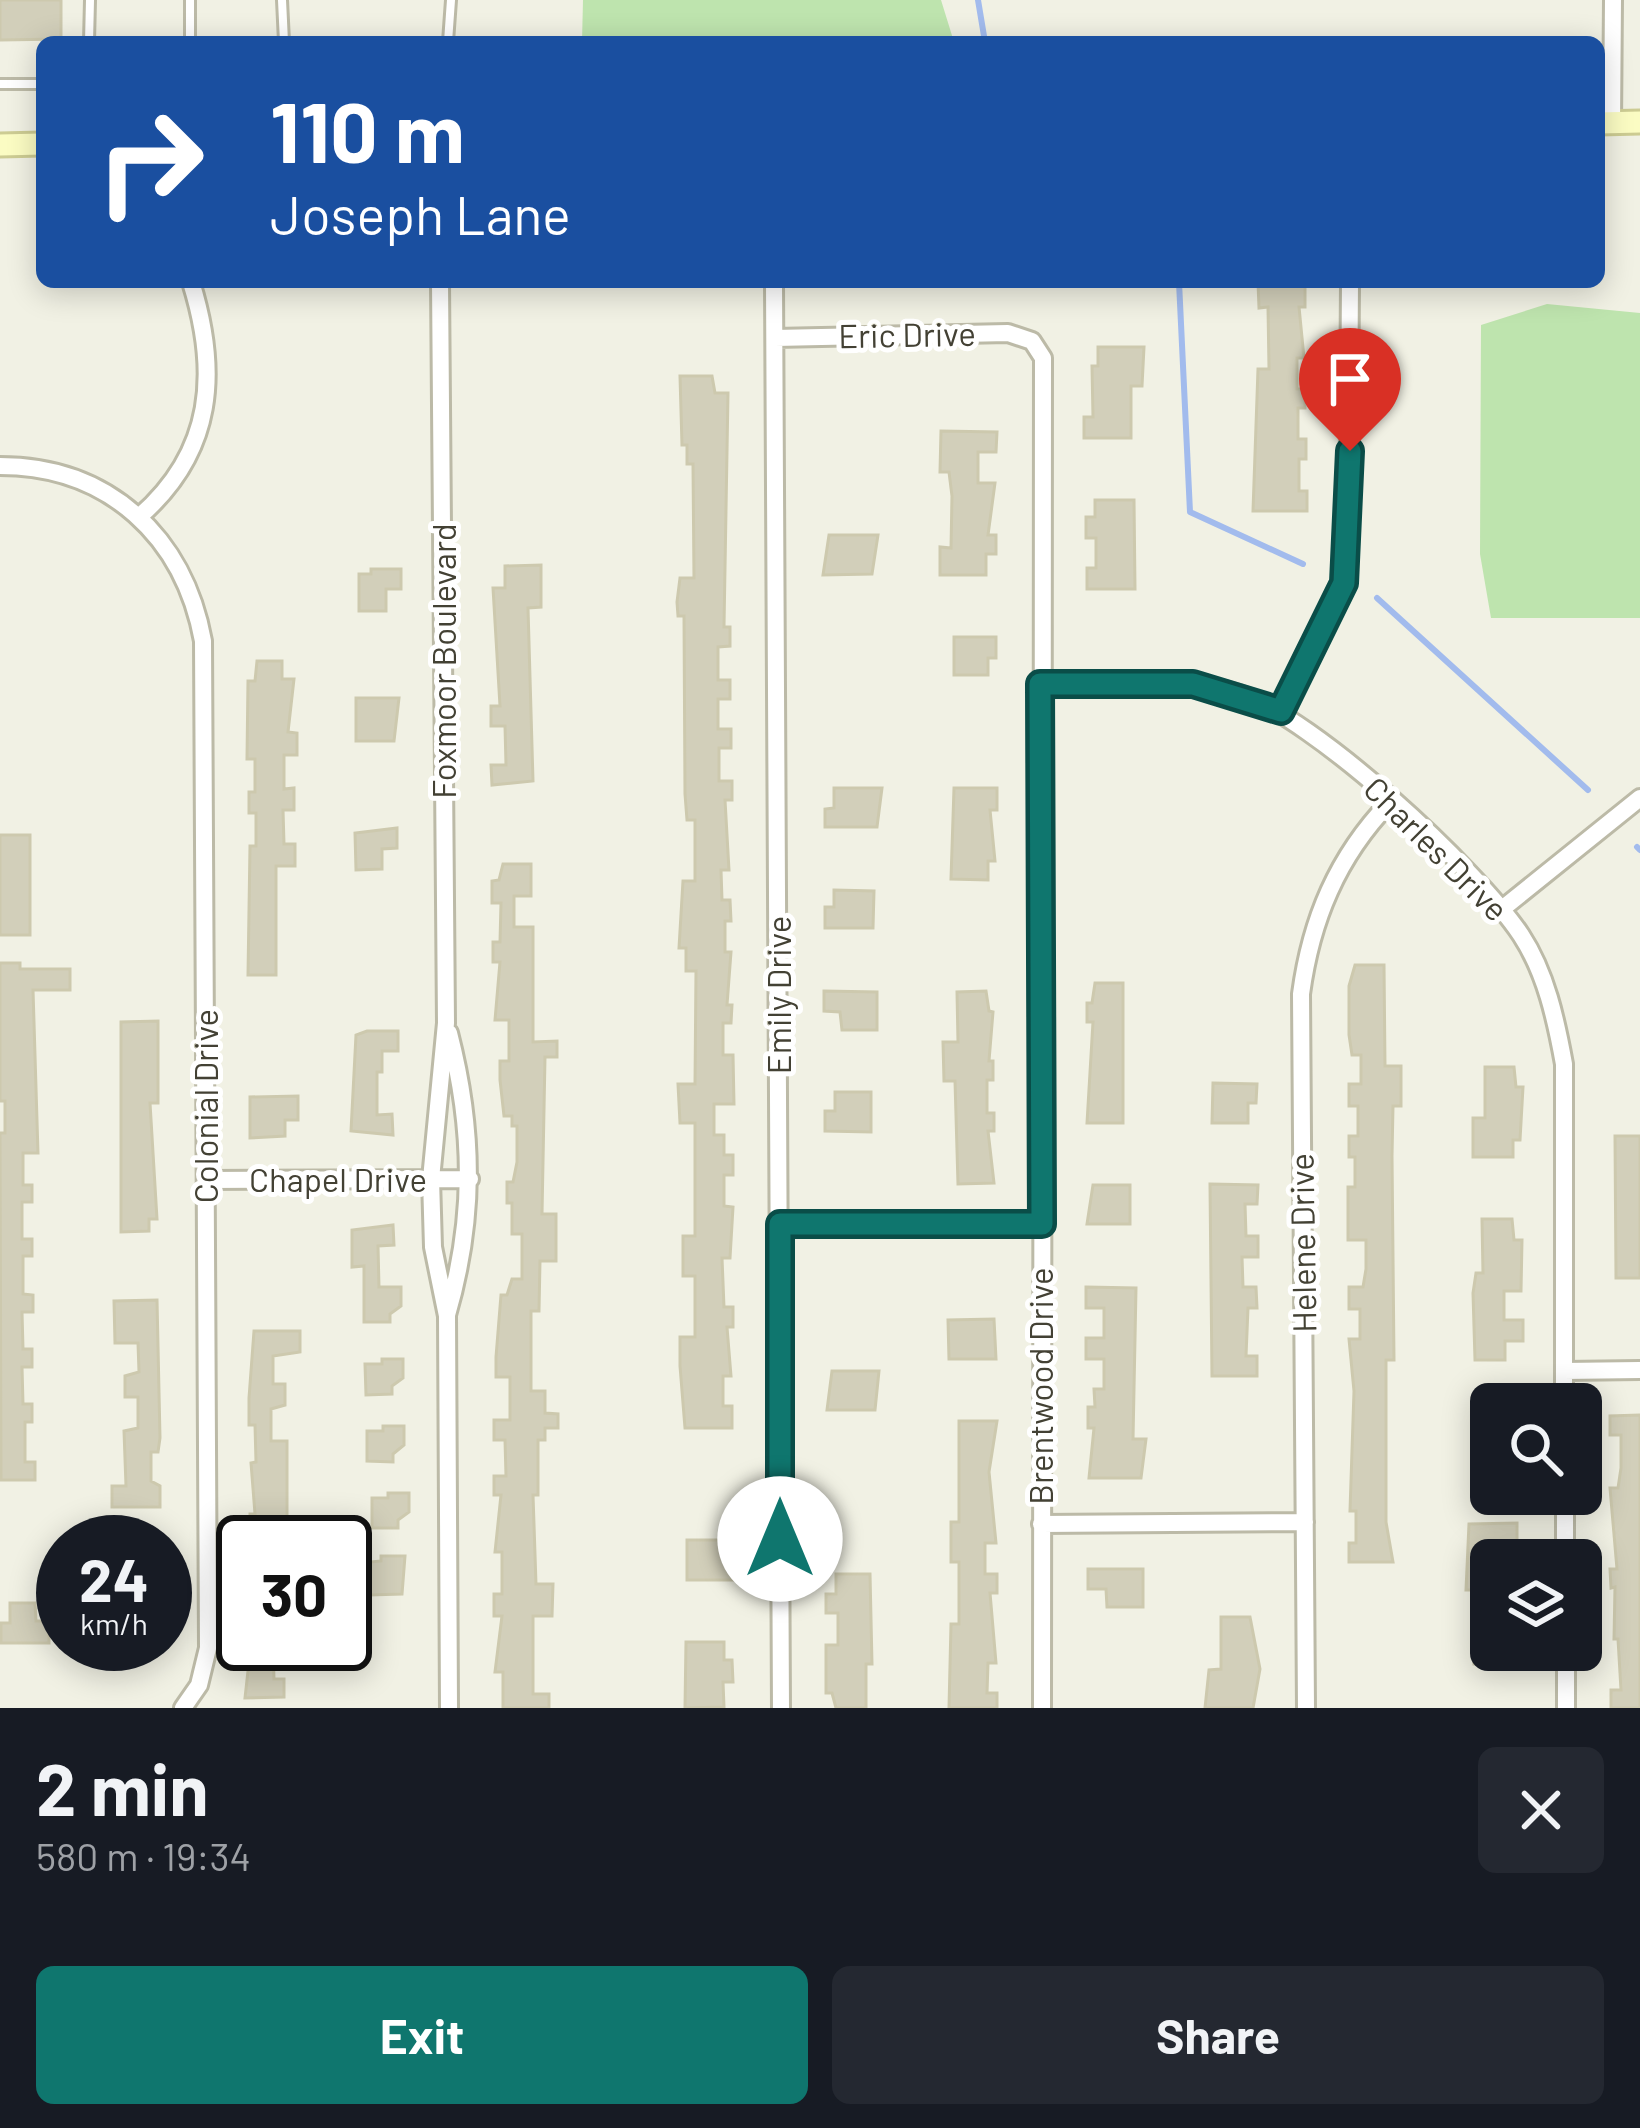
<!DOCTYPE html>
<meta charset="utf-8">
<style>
:root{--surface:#171b24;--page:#242831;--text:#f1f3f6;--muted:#9ea1a6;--accent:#0f766e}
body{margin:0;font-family:Barlow,sans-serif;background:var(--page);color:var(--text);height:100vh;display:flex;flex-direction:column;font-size:45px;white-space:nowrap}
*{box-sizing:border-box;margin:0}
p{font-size:39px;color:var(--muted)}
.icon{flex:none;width:66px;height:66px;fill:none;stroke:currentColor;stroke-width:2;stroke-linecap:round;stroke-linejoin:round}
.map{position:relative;height:1708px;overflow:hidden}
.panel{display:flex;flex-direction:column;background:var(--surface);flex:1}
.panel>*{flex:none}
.hud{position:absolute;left:36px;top:36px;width:1569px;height:252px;border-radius:18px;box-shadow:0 6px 30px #0003;background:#1a4fa0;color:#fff;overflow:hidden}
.tools{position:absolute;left:1470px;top:1383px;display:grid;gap:24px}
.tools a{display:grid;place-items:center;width:132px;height:132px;border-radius:18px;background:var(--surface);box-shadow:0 6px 30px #0003;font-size:60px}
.speed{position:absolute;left:36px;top:1515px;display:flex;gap:24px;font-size:60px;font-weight:700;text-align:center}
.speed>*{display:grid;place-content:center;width:156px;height:156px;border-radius:50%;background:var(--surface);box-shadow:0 6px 30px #0003;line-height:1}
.speed small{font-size:30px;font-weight:400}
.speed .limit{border:6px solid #111;border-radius:18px;background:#fff;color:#111}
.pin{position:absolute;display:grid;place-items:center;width:102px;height:102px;color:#fff;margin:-123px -51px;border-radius:50% 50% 50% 0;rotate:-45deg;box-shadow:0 0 12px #0007}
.pin .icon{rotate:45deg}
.me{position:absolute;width:132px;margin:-66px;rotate:0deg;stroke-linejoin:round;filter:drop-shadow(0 0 9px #0008)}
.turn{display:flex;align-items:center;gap:42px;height:252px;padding:0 36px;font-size:54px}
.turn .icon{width:156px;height:156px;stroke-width:2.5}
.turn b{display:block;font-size:84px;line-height:102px}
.round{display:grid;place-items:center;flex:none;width:126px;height:126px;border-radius:18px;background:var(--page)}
.summary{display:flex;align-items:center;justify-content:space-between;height:204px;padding:0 36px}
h1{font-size:72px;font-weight:700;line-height:90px}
.primary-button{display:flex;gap:24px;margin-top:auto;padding:24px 36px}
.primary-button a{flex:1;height:138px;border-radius:18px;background:var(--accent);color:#fff;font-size:48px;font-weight:700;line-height:138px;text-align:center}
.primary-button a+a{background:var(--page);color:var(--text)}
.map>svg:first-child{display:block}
.green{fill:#bee4ae}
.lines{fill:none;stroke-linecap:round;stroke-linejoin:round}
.stream{stroke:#a2bbed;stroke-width:6}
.building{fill:#d2cfba;stroke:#cdc9ae;stroke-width:3}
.service-casing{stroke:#bcbaa7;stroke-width:14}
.minor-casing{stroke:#bcbaa7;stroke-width:22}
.secondary-casing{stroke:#cdcc93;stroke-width:27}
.service{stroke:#fff;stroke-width:8}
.minor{stroke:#fff;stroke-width:16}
.secondary{stroke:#fbfcc3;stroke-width:21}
.route-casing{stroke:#0a4d48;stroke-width:30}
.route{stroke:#0f766e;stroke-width:21}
.labels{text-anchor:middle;stroke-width:10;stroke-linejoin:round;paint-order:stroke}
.street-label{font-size:33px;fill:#434134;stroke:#fff}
</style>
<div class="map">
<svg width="1640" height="1708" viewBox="0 0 1640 1708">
<rect width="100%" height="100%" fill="#f1f1e4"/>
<path class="green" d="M583,0H941L954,42H582Z
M1547,304L1640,313V618H1491L1480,554L1481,325Z"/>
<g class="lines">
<path class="stream" d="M978,0L985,42
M1179,282L1190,512L1303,564
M1377,598L1588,790
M1637,847L1640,850"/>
</g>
<path class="building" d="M0,0H61V39L0,40Z
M1258,282L1305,285V307H1299L1304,358H1297V389H1305V408H1298V439H1306V459H1299V491H1307V511H1253L1258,369H1269L1268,307L1259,308Z
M1098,347H1144L1142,386H1131V438H1084V417H1093L1092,366H1098Z
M680,376H712L715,393H728L724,627H730V646L718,647V680H730V699H718V729H731V748H719V781H732V800H725L729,870H721L722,900H730L731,921H725V952H731L727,1005H732L731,1023H723V1055H733L734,1104H714V1135H724V1155H733V1175H724V1206L733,1207L730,1258H722L724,1307H733V1327H727L731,1376H723V1406H732V1428H685L680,1366V1337H695V1276H683V1236H695V1123H680L678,1084H695L696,971H686V948H679L683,881H695V820H687L685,794L684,616H678L677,602L680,578H694L693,464H687V445H682Z
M941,431L997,432L996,452H978V483H995L988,535H996V554H986V575H940V547L951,548L952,496L949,472H940Z
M1095,500H1134L1135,589H1087V568H1096V538H1086V517H1095Z
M829,535H878L872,574L823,575Z
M541,565V607L528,608L533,781L492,785L491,765H506L505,726H491V706H500L493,588H505V566Z
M371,569H401V589H386V611H359V574H371Z
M954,637H996V658H988V675H954Z
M257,661H282V679H294L288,732L297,733V755H284V789L294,788V810H283L284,844H295V866H276V975H248L250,846H256V813H249V792H255V759H247L248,681H255Z
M356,698H399L394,741H356Z
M834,788H882L877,827H825V809L834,808Z
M954,788H997V810H990L995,861H988V880L951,879Z
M397,828V848L382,849V869L356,870L355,833Z
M0,835H30V935H0Z
M503,864H531V896H514V927H533V1042L557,1041V1057H545L542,1214H556V1261H540L539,1311H531V1391H545V1413L558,1414V1428H545V1440H538V1495H533L536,1584H553L552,1616H533V1694H549V1708H503V1672H495L502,1616H494V1594H502V1552H495L501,1495H494V1476H506L505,1440H494V1420H510V1377H496V1357L501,1295H507L512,1279H522V1234H512V1203H507V1182H513L517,1162V1126H512V1116H504L500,1080V1061H509V1020H495L500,962H493V942H500L501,903H492V881L499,880Z
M834,890L874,891L873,928H825V907H834Z
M0,963H20V969H70V990H33L38,1153H23V1185H32V1202H22V1239H32V1256H23V1294L33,1295V1312H22L23,1349H32V1367H22L23,1404H32V1422H25V1462H35V1480H1L0,1133H5V1101H0Z
M1355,965H1384L1385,1066H1401V1106H1393L1392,1156L1394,1360H1386V1522L1393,1562H1349V1543H1356V1511H1350L1354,1391L1349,1339H1360V1309H1349V1287H1363L1366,1269V1240H1348V1187H1355V1157H1349V1136H1358V1106H1349V1084H1361V1055H1352L1349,1035V986Z
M1095,983H1123V1123H1087L1093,1022H1087V1003H1092Z
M824,991L877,992V1030H842L840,1012L824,1011Z
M986,991L989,1011L993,1012L989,1061H993V1080H987V1113H994V1131H988L994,1183L958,1184L955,1081H944L943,1042H958L957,992Z
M158,1021V1103H150L157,1219H149V1231L121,1232V1022Z
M367,1031H398V1051H382V1072H377V1115L392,1114L393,1135L351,1131L356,1035Z
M1485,1067H1514L1516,1087H1523L1520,1140H1513V1157H1473V1118H1485Z
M1213,1083L1257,1084L1256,1103H1248V1123H1212Z
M835,1092H871V1132L825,1131V1111H835Z
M298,1096V1120H285V1136L250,1138V1097Z
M1615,1136H1640V1278H1616Z
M1210,1184L1258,1185L1257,1204H1245L1246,1236H1258V1257H1242L1243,1287H1256L1257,1308H1248L1246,1356H1257V1376H1212Z
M1093,1185H1130V1224H1087Z
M1482,1219H1512L1514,1240H1522L1521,1291H1504V1320H1523V1341H1505V1360H1475L1473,1293L1476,1273H1483Z
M393,1225L394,1245L378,1246L379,1287H401V1306L390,1314V1322H364V1266L352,1267V1230Z
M1086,1287L1136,1288L1133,1439H1146L1141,1478H1089L1094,1428H1088V1407H1095L1094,1389H1104V1359H1086V1338H1104V1308H1086Z
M157,1300L160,1438L158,1452H151V1481L160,1486V1507H112V1486H126L124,1431L138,1428V1397H125V1376L139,1372L138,1343H115L114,1301Z
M994,1319L996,1359H949L948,1320Z
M254,1331H300V1352L273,1356V1384H285V1405L271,1409V1441H287V1519H297L296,1538L250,1537V1514H255L251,1463L256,1462L255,1425H249V1398Z
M382,1359H403V1378L392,1386V1394L366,1395L365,1364H382Z
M832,1371H879L875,1410H827Z
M1640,1415V1708H1611V1690H1621L1618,1639H1614L1615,1587L1611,1588L1610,1569H1617L1610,1488H1618L1621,1468V1435H1610V1416Z
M959,1421H997L989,1472L996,1543H985V1574H997V1593H990L996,1663H988L987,1693H997V1708H949L951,1624H959V1562H951V1522H959Z
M383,1426H404V1445L393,1454V1462L367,1461V1431H383Z
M388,1493H409V1512L398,1520V1528H372V1498H388Z
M1517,1523V1545H1508V1560H1491V1650H1525V1664H1474V1590H1466L1469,1524Z
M687,1540H725V1559L734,1558V1580H687Z
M381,1556H405L402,1594L370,1595V1562L381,1561Z
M1088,1569H1143V1607H1107L1106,1589H1088Z
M836,1574H870L872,1664H866V1708H836L832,1693H826V1645H838V1613H826V1594H836Z
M10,1603H35L36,1621H49V1643H1V1623H10Z
M1221,1617H1250L1260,1669L1253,1708H1205L1209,1670L1221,1669Z
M686,1642H724V1660H732L733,1682H723L724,1707L685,1708Z
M251,1644H273L274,1679H284V1697L245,1698Z"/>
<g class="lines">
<defs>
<path id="service" d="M282,0L284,42
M89,42L90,0
M190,42V0
M448,42L451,0
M0,84H42"/>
<path id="minor" d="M1612,123L1613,0
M440,282L446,1023L431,1179L433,1247L447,1316L449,1708
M774,282L781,1708
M775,338L1008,333L1032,341L1043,358L1042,1708
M0,466C109,466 184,537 203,641L208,1648L199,1685L183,1708
M140,516C214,451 219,372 191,282
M1039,684C1105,684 1175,674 1239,694C1313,717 1477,869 1521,935C1546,973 1556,1020 1564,1064V1404
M1281,711L1333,613L1348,561L1350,282
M1502,909L1640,798
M206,1180L470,1179
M780,1224H1042
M447,1315C475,1219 474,1130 449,1033
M1564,1371L1640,1370
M1565,1494V1560
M1041,1524L1305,1522
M1566,1650V1708
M1306,1708L1301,994C1311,920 1337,857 1390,802"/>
<path id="secondary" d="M1599,123L1640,122
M0,145L42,144"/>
</defs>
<use href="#service" class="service-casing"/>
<use href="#minor" class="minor-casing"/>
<use href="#secondary" class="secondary-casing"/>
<use href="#service" class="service"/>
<use href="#minor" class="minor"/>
<use href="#secondary" class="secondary"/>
</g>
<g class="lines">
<defs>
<path id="route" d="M780,1539V1224H1042L1040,684H1193L1281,711L1344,583L1350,451"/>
</defs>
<use href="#route" class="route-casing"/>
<use href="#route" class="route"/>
</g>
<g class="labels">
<g class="street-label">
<text transform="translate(907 335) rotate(-1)" y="12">Eric Drive</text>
<text transform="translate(444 661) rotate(-90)" y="12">Foxmoor Boulevard</text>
<text transform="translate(1436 849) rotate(45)" y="12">Charles Drive</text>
<text transform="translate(779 995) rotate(-90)" y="12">Emily Drive</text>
<text transform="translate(206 1106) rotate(-90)" y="12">Colonial Drive</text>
<text x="338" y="1192">Chapel Drive</text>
<text transform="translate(1303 1243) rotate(-91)" y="12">Helene Drive</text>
<text transform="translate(1041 1386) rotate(-90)" y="12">Brentwood Drive</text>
</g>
</g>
</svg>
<div class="tools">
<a><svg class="icon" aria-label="search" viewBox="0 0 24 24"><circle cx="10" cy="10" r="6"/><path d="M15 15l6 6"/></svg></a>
<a><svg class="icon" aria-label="layers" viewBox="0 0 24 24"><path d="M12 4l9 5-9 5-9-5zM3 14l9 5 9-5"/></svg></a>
</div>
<div class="speed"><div>24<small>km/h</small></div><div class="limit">30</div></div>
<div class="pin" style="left:1350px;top:451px;background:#d93025"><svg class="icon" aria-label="arrive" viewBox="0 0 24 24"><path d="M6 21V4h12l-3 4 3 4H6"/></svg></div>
<svg class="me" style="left:780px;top:1539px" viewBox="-20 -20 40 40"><circle r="19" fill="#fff"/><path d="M0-13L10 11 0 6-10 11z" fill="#0f766e"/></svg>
<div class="hud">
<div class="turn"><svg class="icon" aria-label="right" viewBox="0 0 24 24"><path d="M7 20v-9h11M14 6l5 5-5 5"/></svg><div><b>110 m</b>Joseph Lane</div></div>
</div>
</div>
<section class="panel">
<div class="summary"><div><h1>2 min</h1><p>580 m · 19:34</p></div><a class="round"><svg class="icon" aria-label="close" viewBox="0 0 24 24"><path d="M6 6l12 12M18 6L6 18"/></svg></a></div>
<div class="primary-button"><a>Exit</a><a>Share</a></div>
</section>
